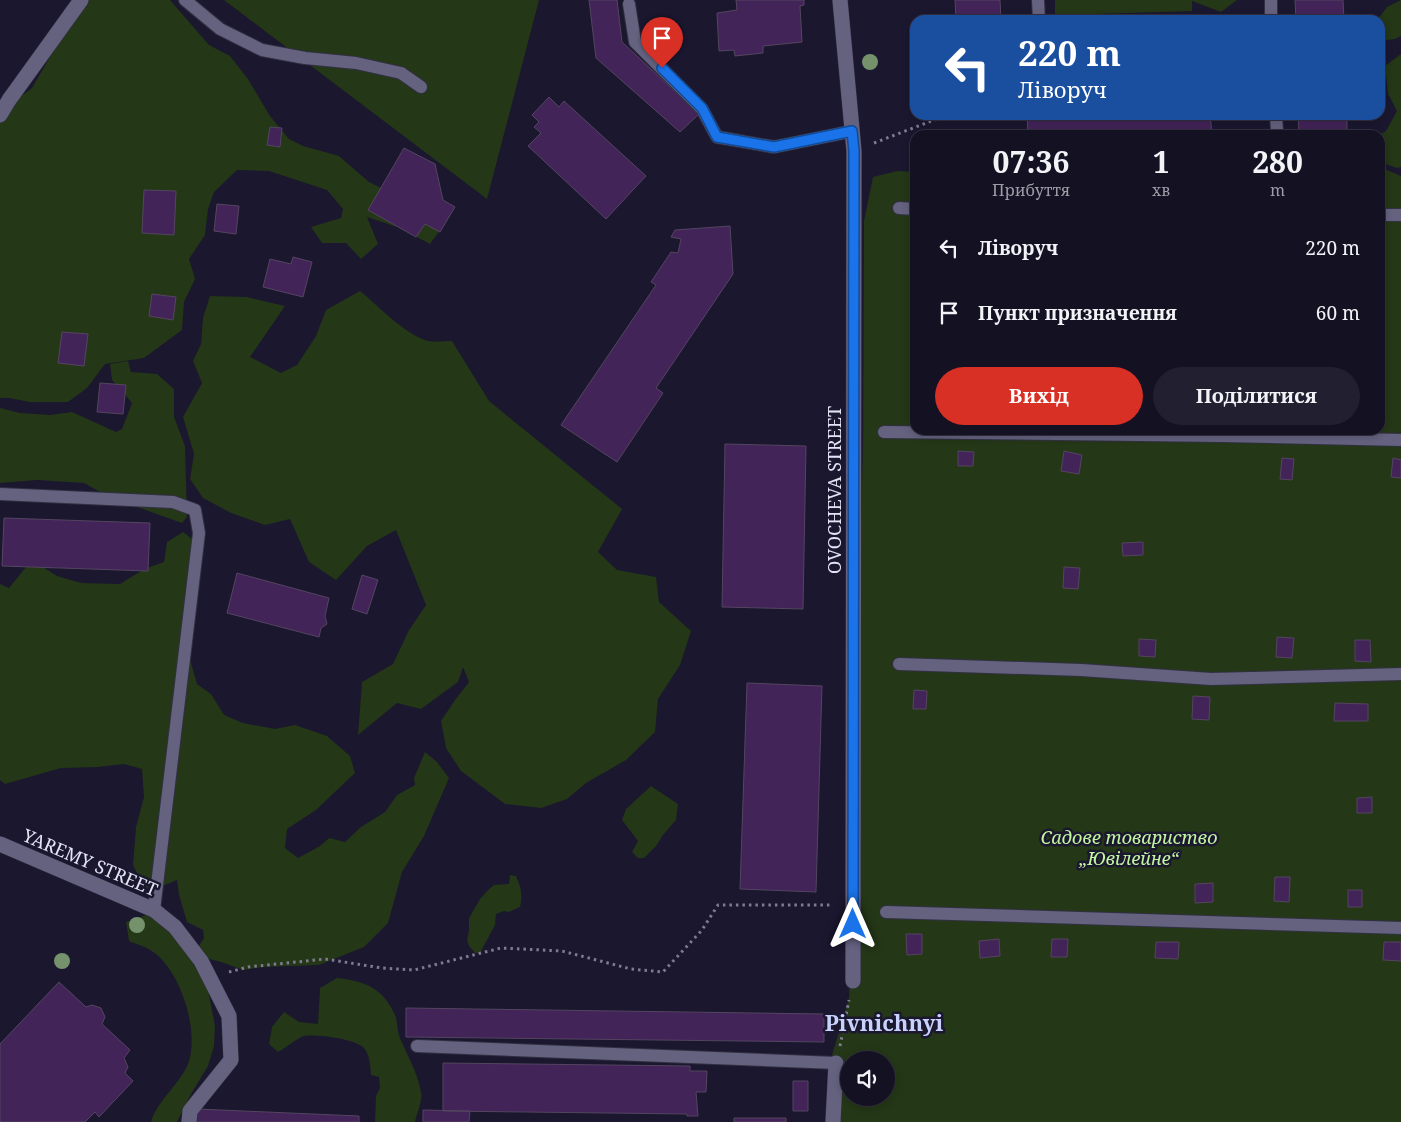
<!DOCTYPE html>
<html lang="uk">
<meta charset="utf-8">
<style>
:root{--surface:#141123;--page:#211f30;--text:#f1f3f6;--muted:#9d9da6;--line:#333141;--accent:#d93025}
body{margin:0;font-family:"Noto Serif",serif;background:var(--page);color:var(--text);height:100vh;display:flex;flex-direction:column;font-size:19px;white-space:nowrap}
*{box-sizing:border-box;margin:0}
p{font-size:16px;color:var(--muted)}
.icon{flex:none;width:28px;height:28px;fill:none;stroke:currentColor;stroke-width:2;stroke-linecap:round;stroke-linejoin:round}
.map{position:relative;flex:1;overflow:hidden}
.side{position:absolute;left:910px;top:130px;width:475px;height:305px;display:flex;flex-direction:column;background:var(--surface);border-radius:15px;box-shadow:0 2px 8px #0003,0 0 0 1px var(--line)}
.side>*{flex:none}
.banner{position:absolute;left:910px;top:15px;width:475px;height:105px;border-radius:15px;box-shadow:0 2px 8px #0003,0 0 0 1px var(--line);background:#1a4fa0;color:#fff;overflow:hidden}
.buttons{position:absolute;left:840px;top:1051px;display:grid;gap:10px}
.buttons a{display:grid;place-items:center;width:55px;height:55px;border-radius:50%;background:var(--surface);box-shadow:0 2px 8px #0003,0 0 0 1px var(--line);font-size:25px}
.pin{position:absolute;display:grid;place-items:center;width:42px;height:42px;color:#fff;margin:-51px -21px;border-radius:50% 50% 50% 0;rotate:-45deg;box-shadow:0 0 5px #0007}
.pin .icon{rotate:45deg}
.me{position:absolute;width:55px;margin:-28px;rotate:0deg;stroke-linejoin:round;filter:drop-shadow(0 0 4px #0008)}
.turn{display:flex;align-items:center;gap:18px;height:105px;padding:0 25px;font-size:22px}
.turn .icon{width:65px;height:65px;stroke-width:2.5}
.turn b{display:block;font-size:35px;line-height:42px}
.eta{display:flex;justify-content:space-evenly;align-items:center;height:85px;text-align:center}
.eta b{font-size:30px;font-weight:700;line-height:35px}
.action{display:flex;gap:10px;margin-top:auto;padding:10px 25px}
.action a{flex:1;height:58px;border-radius:30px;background:var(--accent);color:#fff;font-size:20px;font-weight:700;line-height:58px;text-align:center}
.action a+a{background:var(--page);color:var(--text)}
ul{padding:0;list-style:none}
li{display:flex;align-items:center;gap:15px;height:65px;padding:0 25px}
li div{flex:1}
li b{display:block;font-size:19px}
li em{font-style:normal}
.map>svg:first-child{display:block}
.green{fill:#243717;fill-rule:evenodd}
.building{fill:#432459;stroke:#544560}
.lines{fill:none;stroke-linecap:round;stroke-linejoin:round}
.lane-casing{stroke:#323043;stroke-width:14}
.street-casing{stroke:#323043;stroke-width:16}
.path{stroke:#7e7c91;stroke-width:3;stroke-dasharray:2.5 4;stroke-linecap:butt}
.lane{stroke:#64627f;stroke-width:12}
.street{stroke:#64627f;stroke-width:15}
.tree{fill:#76926d}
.route-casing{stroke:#114b97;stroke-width:12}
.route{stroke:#1a73e8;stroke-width:9}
.labels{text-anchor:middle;stroke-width:5;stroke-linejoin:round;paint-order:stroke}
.street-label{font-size:18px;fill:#e4e4f5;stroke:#1a172f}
.park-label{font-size:18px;font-style:italic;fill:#c2f6a0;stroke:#1a172f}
.district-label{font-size:22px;font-weight:bold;fill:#c8d2fc;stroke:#1a172f}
</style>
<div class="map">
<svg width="1401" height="1122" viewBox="0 0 1401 1122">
<rect width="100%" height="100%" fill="#1a172f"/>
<path class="green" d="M77,0H170L209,45L230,56L248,79L270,116L289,139L303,146L339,156L369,182L415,205L443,226L430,244L400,228L367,217L378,244L361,259L346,243H322L311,227L341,218L343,209L327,190L269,171L237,170L214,192L208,209L205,235L189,259L195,279L184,302L182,330L144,358L105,364L87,388L68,402H30L9,398H0V112L32,88L51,55Z
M224,0H539L487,199Z
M1055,0H1237L1221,12L1192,1V11L1095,14L1096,20H1055Z
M1401,0V36L1395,39L1380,41V20H1377L1387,7Z
M1401,54V167L1397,168L1380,162L1379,135L1386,131L1397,111L1388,94L1385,66Z
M1380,167L1401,176V1122H835L839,1088L832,1055L849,998L863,447L864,221L873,177L897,171L915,172V430H1380ZM849,1060H886V1098H849Z
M360,291C380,307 401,331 425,340C433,343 444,341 452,341L489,401L622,509L598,552L617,570L656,577L659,602L691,631L680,665L658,699L655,732L626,760L586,783L567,799L541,808L505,804L461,771L446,748L441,721L455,700L469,682L463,667L458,682L421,709L397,703L358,735L362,682L393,664L409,630L426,605L396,530L367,546L336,580L309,562L290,519L265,525L231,513L203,498L190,479L194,454L183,417L202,383L193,361L201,344L203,318L210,296L247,297L285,306L250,357L281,373L297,365L316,336L326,310Z
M128,361L131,372L157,374L174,389V417L185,446L187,517L182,523L109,497L84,483L37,480L0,483V408L20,413L50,415L72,412L116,432L122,429L132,403L112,380L110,364Z
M183,532L192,539V577L188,617L193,640L189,656L197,684L211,694L224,715L243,723L275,729L295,725L327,736L350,756L355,773L316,810L287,829L285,848L298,858L320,846L329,838L345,842L361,827L385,812L397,795L415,785L414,778L425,752L437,762L449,778L424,836L402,872L388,923L364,947L319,965L263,967L243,970L221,962L193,955L204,938L203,930L187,922L179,895L177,880L151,891L143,885L133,865L136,827L144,797L142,769L124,764L98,767L61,768L5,784L0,780V584L9,588L26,567H43L57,576L81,583L120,584L144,569L164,562L167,542Z
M651,786L678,804L676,820L663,835L656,846L644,858H638L632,852L638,841L622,820L626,809Z
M510,875L516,876C521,888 523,894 520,907L509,912L504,911L496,914L495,925L480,953H475L469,946L467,940L469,931V918L480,899L488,890L494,885L509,884Z
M146,915L159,920L177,935L208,990L215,1026L214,1046L208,1066L191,1094L177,1122H151C157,1101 179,1085 188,1064C200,1032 181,971 153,952C147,947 136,944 129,941L126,922Z
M337,978C365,981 383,988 395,1015C398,1022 397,1031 400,1038C407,1055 418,1073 421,1092C423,1100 417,1113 415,1122H375L376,1096L380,1088L379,1077L371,1075C370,1066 370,1055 364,1048C356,1039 316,1034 304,1036C301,1036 282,1050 278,1052L269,1044L272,1027L284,1012L299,1022L318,1024L320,988Z"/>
<path class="building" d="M589,0H617L622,42L699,114L680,132L596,58Z
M736,0H804V5L800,6L802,42L763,46V53L735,56L734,50L719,51L717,13L737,10Z
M955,0H1000L1001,20H956Z
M1295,0H1343L1344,20H1296Z
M549,97L559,107L564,101L646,176L606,219L528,146L541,133L534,127L539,122L532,115Z
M1027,115H1210L1212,133L1190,135H1028Z
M1298,115H1347V135H1299Z
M270,127L282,128L280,147L267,145Z
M404,148L435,164L443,200L455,207L440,232L425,224L416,237L368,210Z
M144,190L176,191L174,235L142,233Z
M217,204L239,206L236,234L214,231Z
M730,226L733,274L656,388L663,393L617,462L561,425L656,285L651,282L671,252L678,253L681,239L671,237L675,230Z
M293,257L312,262L303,297L263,287L270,259L291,264Z
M152,294L176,297L173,320L149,316Z
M62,332L88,334L84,366L58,363Z
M100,383L126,385L123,414L97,412Z
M725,444L806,446L803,609L722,607Z
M958,451L974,452L973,466H958Z
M1064,451L1082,455L1079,474L1061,471Z
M1282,458L1294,459L1292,480L1280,479Z
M1393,458L1401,460V478L1391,477Z
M4,518L150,523L148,571L2,566Z
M1143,542V555L1123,556L1122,543Z
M1064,567L1080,568L1078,589L1063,588Z
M237,573L329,598L325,616L327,624L321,628L319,637L227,613Z
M362,575L378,580L367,614L352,609Z
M1277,637L1294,638L1292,658L1276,657Z
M1139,639L1156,640L1155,657L1139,656Z
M1355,640H1370L1371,662L1355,661Z
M747,683L822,686L816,892L740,889Z
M914,690L927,691L926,709H913Z
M1193,696L1210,697L1209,720L1192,719Z
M1335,703L1368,704V721H1334Z
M1372,797V813H1357V798Z
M1275,877H1290L1289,902L1274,901Z
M1213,883V902L1195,903V884Z
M1348,890H1362V907H1348Z
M906,934H922V954L907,955Z
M999,939L1000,956L980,958L979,941Z
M1052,939H1068L1067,957H1051Z
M1156,942H1179L1178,959L1155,958Z
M1384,942H1401V961L1383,960Z
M59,982L86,1007L92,1005L101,1008L105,1017L102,1024L130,1050L124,1058L128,1067L125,1073L133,1081L99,1117L95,1112L85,1122H0V1044Z
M406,1008L824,1014V1042L406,1037Z
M443,1063L690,1066V1071H707L706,1092H696L698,1116H687V1114L443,1111Z
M793,1081H808V1111H793Z
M197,1109L359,1116V1122H196Z
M423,1110L470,1111L469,1122H423Z
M734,1118H786V1122H734Z"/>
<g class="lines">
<defs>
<path id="lane" d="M185,0L220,29L262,50L305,58L356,63L401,73L421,87
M1038,0L1039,20
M629,4L635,42L702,109L717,137L774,147L853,131
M1271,20V0
M1276,115L1277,131
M899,208L915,209
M1380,215H1401
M884,432L1222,436L1401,440
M0,494L173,502L195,510L199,533L154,910
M899,664L1081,670L1211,679L1401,674
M886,912L1401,928
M417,1046L836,1063"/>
<path id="street" d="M840,0L854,151L853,981
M0,115L9,100L81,0
M0,844L154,910L175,927L201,961L229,1016L231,1060L190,1111L189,1122
M833,1122L836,1063"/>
</defs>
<use href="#lane" class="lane-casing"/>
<use href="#street" class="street-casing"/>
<path class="path" d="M874,143L934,120L965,115
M229,972L248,967L325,959L382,968L414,970L501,948L562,951L631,969L663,972L702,930L718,905H833
M840,1046L849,1000"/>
<use href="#lane" class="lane"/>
<use href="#street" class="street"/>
</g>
<g class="tree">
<circle cx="870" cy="62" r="8"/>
<circle cx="137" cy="925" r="8"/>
<circle cx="62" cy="961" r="8"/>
</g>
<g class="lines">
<defs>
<path id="route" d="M662,68L702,108L717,137L774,147L852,131L854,151L853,924"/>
</defs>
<use href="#route" class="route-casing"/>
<use href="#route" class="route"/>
</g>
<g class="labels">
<g class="street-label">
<text transform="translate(835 490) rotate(-90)" y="6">OVOCHEVA STREET</text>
<text transform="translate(90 863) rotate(23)" y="6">YAREMY STREET</text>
</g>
<g class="park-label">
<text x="1129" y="844">Садове товариство<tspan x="1129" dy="21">„Ювілейне“</tspan></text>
</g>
<g class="district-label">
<text x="884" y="1031">Pivnichnyi</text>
</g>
</g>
</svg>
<div class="buttons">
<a><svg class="icon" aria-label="sound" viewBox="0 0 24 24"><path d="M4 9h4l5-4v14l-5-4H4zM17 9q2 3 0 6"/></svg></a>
</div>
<div class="pin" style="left:662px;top:68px;background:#d93025"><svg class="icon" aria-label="arrive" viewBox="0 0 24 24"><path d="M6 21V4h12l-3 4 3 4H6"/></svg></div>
<svg class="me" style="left:853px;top:924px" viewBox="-20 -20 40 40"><path d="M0-17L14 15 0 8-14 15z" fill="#1a73e8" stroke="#fff" stroke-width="4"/></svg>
<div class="banner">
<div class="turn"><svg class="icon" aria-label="left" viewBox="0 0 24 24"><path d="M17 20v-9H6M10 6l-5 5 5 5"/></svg><div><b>220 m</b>Ліворуч</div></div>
</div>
<section class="side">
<div class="eta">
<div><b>07:36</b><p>Прибуття</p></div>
<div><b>1</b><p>хв</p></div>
<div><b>280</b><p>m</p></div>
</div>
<ul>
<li><svg class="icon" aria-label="left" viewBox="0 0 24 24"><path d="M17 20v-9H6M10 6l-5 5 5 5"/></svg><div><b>Ліворуч</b></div><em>220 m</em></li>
<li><svg class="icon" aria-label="arrive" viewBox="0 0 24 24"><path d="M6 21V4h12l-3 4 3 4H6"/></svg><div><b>Пункт призначення</b></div><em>60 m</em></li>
</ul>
<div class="action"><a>Вихід</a><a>Поділитися</a></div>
</section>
</div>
